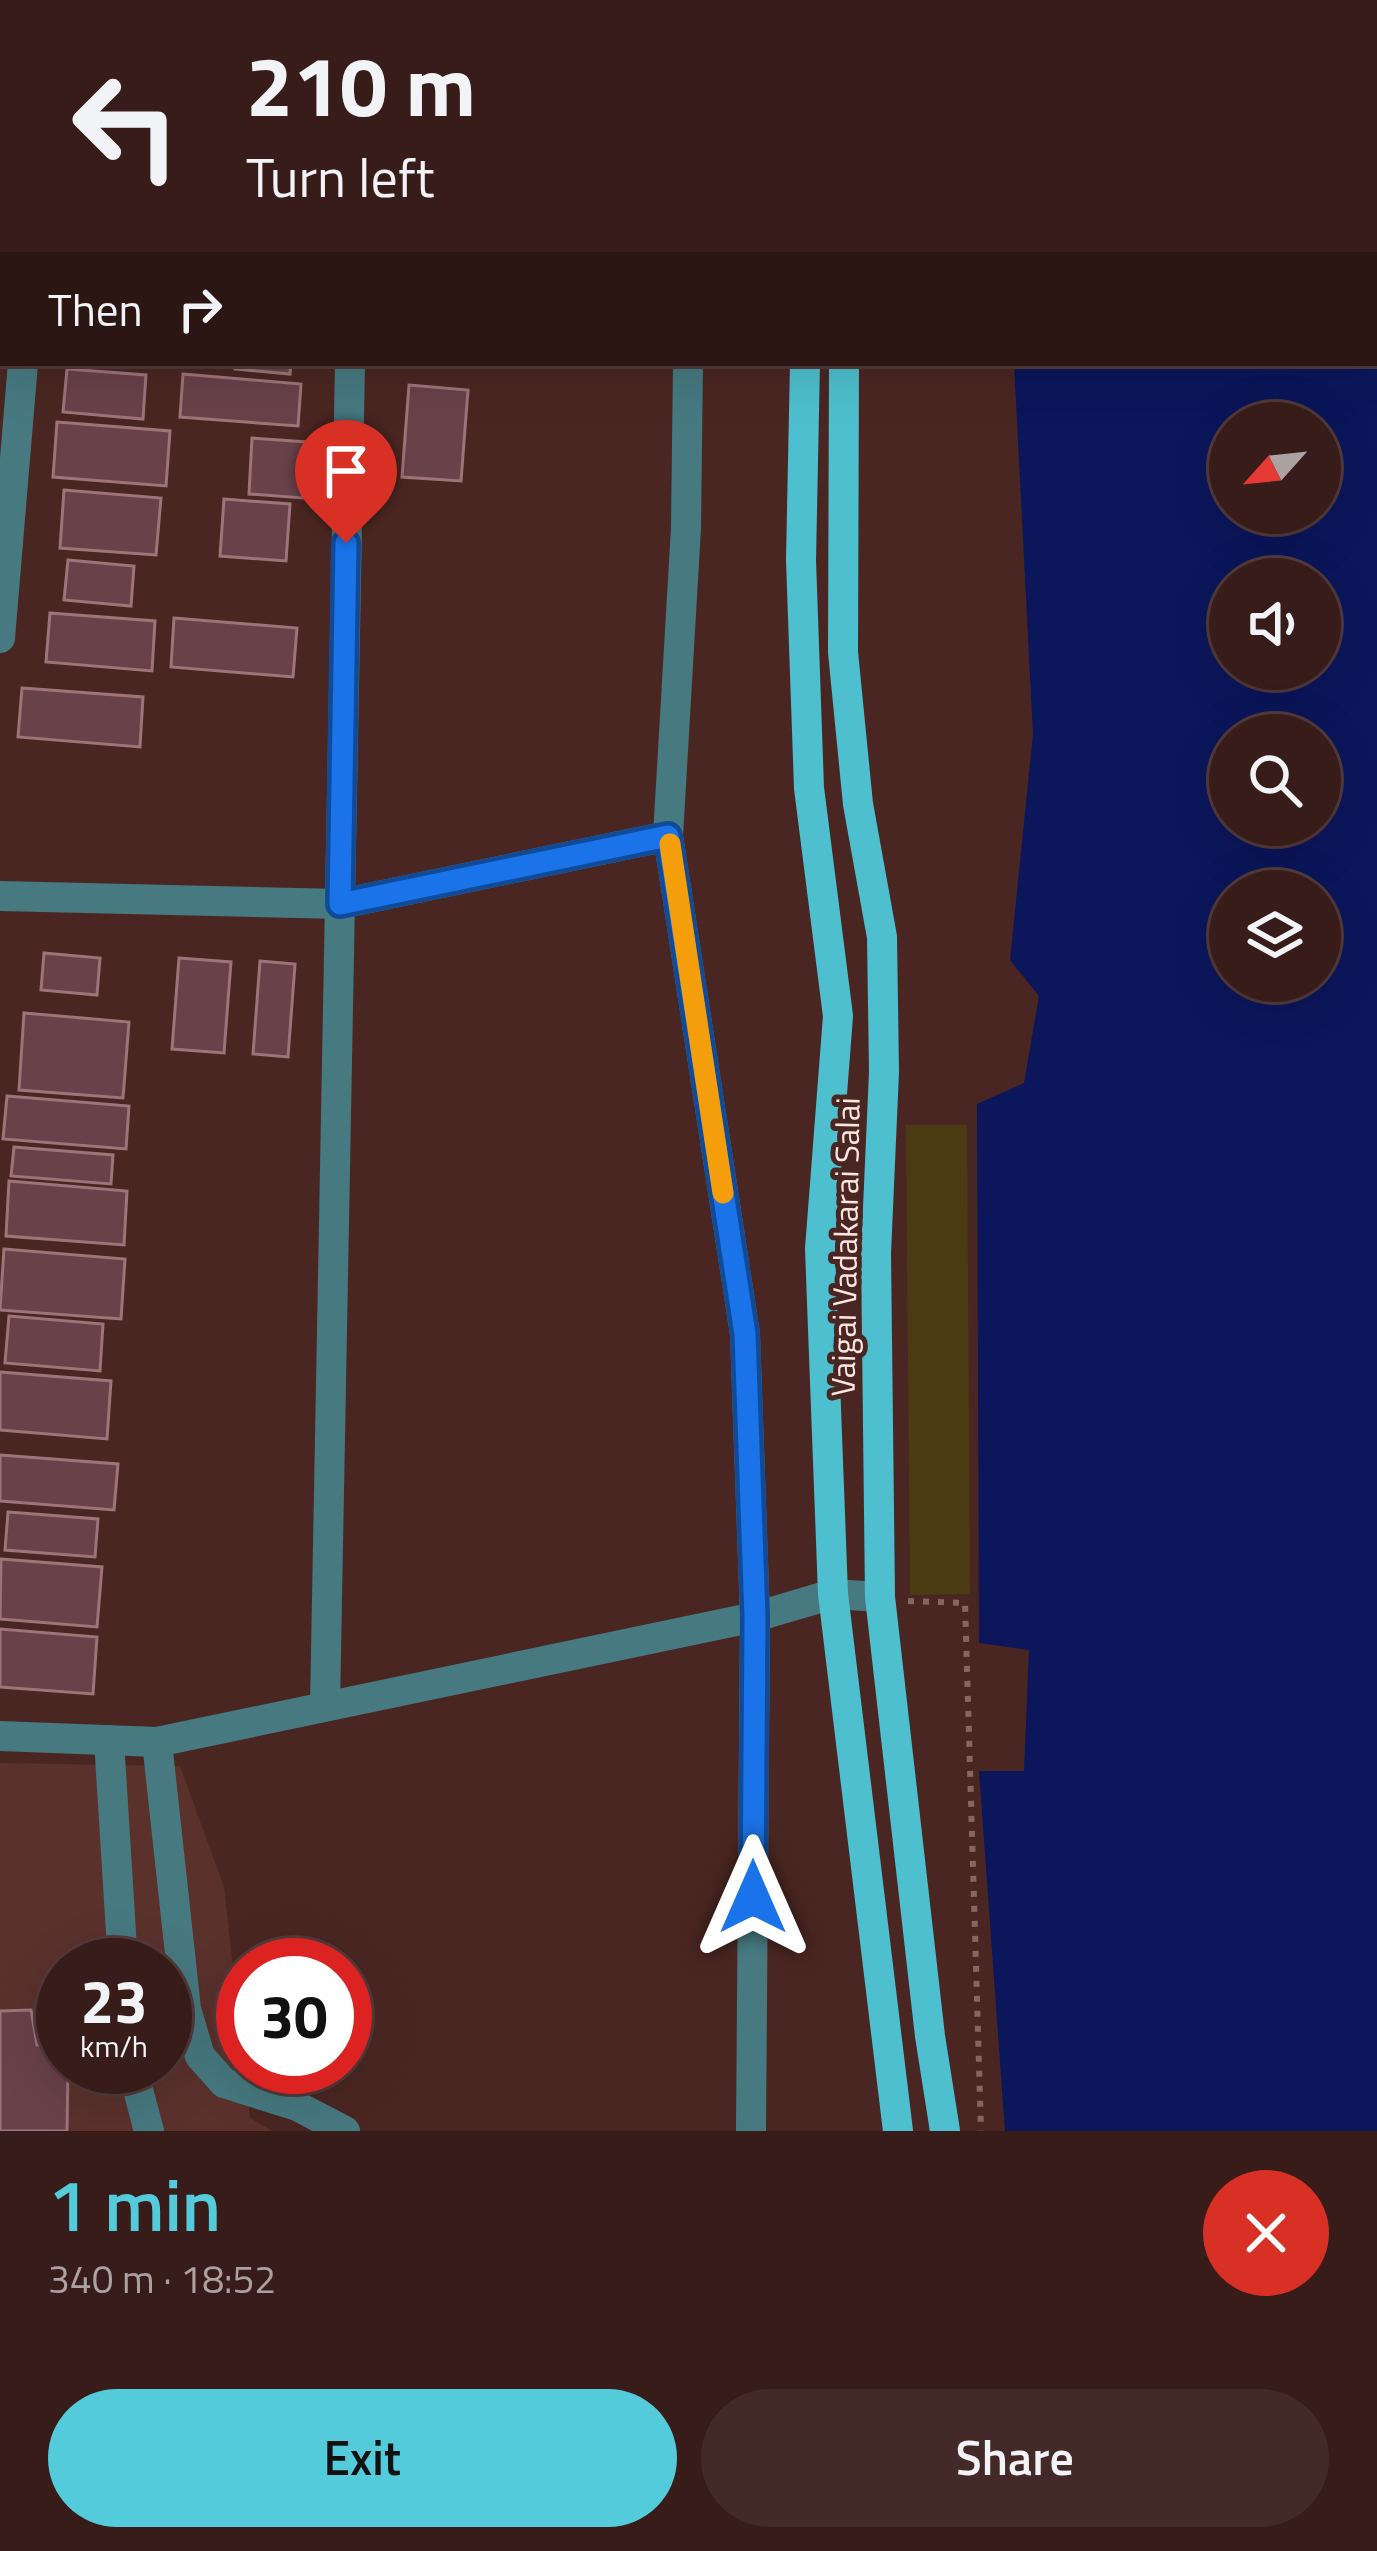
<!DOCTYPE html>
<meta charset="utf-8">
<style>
:root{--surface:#381c1a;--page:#432927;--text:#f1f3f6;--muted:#aba1a2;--line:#523a39;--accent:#53cbdb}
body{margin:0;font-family:"Titillium Web",sans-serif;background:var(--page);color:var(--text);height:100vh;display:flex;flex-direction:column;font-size:45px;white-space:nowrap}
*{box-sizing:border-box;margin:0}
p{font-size:39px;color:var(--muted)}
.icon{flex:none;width:66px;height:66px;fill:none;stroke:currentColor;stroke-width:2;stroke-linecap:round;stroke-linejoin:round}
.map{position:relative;height:2131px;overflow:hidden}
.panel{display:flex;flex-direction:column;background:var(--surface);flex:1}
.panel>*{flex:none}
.banner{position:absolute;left:0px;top:0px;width:1377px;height:366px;box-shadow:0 12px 48px #0002,0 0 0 3px var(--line);background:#381c1a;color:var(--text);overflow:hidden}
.needle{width:78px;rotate:243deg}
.tools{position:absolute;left:1209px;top:402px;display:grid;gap:24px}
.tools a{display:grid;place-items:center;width:132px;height:132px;border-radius:50%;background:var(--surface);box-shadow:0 12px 48px #0002,0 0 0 3px var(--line);font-size:60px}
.speed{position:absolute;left:36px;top:1938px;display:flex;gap:24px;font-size:60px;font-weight:700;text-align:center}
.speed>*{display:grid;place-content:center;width:156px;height:156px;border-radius:50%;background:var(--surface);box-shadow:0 12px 48px #0002,0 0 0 3px var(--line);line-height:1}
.speed small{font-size:30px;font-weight:400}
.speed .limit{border:18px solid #d22;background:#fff;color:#111}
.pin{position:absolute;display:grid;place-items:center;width:102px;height:102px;color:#fff;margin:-123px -51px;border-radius:50% 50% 50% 0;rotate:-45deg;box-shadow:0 0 12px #0007}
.pin .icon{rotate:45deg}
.me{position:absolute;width:132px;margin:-66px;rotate:0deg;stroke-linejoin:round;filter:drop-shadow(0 0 9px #0008)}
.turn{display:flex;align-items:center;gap:42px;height:252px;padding:0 48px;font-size:54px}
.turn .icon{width:156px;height:156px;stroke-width:2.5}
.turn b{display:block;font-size:84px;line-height:102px}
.then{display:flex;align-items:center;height:114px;padding:0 48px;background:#0003;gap:24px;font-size:45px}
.round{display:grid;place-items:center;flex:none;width:126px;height:126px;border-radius:63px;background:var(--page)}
.summary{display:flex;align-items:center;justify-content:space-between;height:204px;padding:0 48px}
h1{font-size:72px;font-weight:600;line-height:90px;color:var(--accent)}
.cta{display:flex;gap:24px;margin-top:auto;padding:24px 48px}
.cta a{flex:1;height:138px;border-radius:72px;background:var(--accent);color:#111;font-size:48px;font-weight:600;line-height:138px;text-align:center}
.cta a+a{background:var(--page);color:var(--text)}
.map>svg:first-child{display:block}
.built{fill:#5b312c;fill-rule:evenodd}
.green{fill:#4b3b13}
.water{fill:#0b165b;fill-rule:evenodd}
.building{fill:#694149;stroke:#9e737a;stroke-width:3}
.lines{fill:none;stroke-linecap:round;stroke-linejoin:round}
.path{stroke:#876662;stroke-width:6;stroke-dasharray:6 9;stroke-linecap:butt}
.minor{stroke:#477980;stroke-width:30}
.tertiary{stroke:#477980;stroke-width:30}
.primary{stroke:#4ebfce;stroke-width:30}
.route-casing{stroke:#114b97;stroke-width:30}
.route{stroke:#1a73e8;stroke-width:21}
.slow{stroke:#f59e0b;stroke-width:21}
.labels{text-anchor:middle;stroke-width:10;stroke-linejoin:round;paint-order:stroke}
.street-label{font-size:33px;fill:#fee5e1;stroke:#4a2622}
</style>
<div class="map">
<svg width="1377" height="2131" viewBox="0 0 1377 2131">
<rect width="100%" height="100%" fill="#4a2622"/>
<path class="built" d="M0,1763L180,1766L224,1887L250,2118L272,2131H0ZM63,1965H165V2067H63Z"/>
<path class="green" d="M906,1125H967L970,1594L910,1595Z"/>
<path class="water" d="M1032,0H1377V2131H1005L979,1771H1024L1029,1650L979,1643L977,1104L1024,1083L1039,996L1010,960L1033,734L1014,363H1374V3ZM1230,423H1320V513H1230ZM1230,579H1320V669H1230ZM1230,735H1320V825H1230ZM1230,891H1320V981H1230Z"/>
<path class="building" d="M235,363H291L290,374L235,369Z
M67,369L146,375L143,419L63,412Z
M183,374L301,384L298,426L180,417Z
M409,385L468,390L461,481L402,477Z
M57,422L170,431L166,486L53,477Z
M252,438L307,442L303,498L249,494Z
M64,490L161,498L156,555L60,548Z
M224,499L290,504L286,561L220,556Z
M68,560L134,566L131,606L64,600Z
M50,613L155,621L152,671L46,662Z
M174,618L297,628L293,677L171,667Z
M22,688L143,697L140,747L18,737Z
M44,953L100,958L97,995L41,990Z
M179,958L231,962L224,1053L172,1049Z
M260,961L295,964L288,1057L253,1054Z
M24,1013L129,1022L123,1098L19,1090Z
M7,1096L129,1106L126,1149L3,1139Z
M14,1147L113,1155L111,1184L11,1176Z
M9,1181L127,1191L124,1245L6,1236Z
M4,1249L125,1259L121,1319L0,1310Z
M9,1316L103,1324L100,1371L5,1363Z
M0,1372L111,1381L107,1439L0,1430Z
M0,1455L118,1464L114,1510L0,1501Z
M8,1512L98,1519L95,1557L5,1550Z
M1,1559L102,1567L97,1627L0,1619Z
M0,1629L97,1637L93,1694L0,1687Z
M31,2010L37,2045H63V2067H68L67,2131H0V2011Z"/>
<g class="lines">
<path class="path" d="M908,1601L965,1603L981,2131"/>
<path class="minor" d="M32,0V3
M275,3L276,0
M705,3L706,0
M0,174H3
M688,363L686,528L668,836L745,1334L755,1617L751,2131
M0,638L23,363
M0,896L340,904L668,836
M325,1706L350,363
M109,1740L123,1965
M157,1742L186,2009L200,2056L224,2083L297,2106L345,2131
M132,2067L149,2131"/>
<path class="tertiary" d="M0,1736L157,1742L755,1617L833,1594L880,1597"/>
<path class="primary" d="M852,3L853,0
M890,3L891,0
M805,363L801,560L809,788L838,1016L820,1249L833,1594L898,2131
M844,363L843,652L858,804L882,937L884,1072L876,1253L880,1597L930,2036L945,2131"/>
</g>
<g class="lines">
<defs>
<path id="route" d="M346,543L340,904L668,836L745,1334L755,1617L753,1897"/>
</defs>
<use href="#route" class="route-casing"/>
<use href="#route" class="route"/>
<path class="slow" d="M670,844L723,1193"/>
</g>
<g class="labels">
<g class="street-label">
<text transform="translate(845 1247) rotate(-89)" y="12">Vaigai Vadakarai Salai</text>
</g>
</g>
</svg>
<div class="tools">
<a><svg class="needle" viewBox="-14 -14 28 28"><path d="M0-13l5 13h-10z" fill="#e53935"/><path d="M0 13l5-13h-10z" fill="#aba1a2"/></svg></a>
<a><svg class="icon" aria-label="sound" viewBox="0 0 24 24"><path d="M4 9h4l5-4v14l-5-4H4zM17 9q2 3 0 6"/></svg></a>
<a><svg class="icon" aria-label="search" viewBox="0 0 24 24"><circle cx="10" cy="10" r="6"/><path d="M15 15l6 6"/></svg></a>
<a><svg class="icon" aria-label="layers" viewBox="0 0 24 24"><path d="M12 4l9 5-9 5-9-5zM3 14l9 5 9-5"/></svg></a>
</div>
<div class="speed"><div>23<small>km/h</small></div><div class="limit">30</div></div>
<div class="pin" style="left:346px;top:543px;background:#d93025"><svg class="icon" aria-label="arrive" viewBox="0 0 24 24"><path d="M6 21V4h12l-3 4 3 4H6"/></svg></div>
<svg class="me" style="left:753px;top:1897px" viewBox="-20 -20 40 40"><path d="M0-17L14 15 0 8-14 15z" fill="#1a73e8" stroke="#fff" stroke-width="4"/></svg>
<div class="banner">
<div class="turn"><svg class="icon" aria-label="left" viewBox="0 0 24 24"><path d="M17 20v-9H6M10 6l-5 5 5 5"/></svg><div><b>210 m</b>Turn left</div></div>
<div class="then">Then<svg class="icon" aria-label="right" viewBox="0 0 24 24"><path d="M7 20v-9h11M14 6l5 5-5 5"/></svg></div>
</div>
</div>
<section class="panel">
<div class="summary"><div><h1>1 min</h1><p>340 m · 18:52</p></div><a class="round" style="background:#d93025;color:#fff"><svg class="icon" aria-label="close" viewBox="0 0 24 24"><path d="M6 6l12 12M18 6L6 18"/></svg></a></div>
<div class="cta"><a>Exit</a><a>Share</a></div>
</section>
